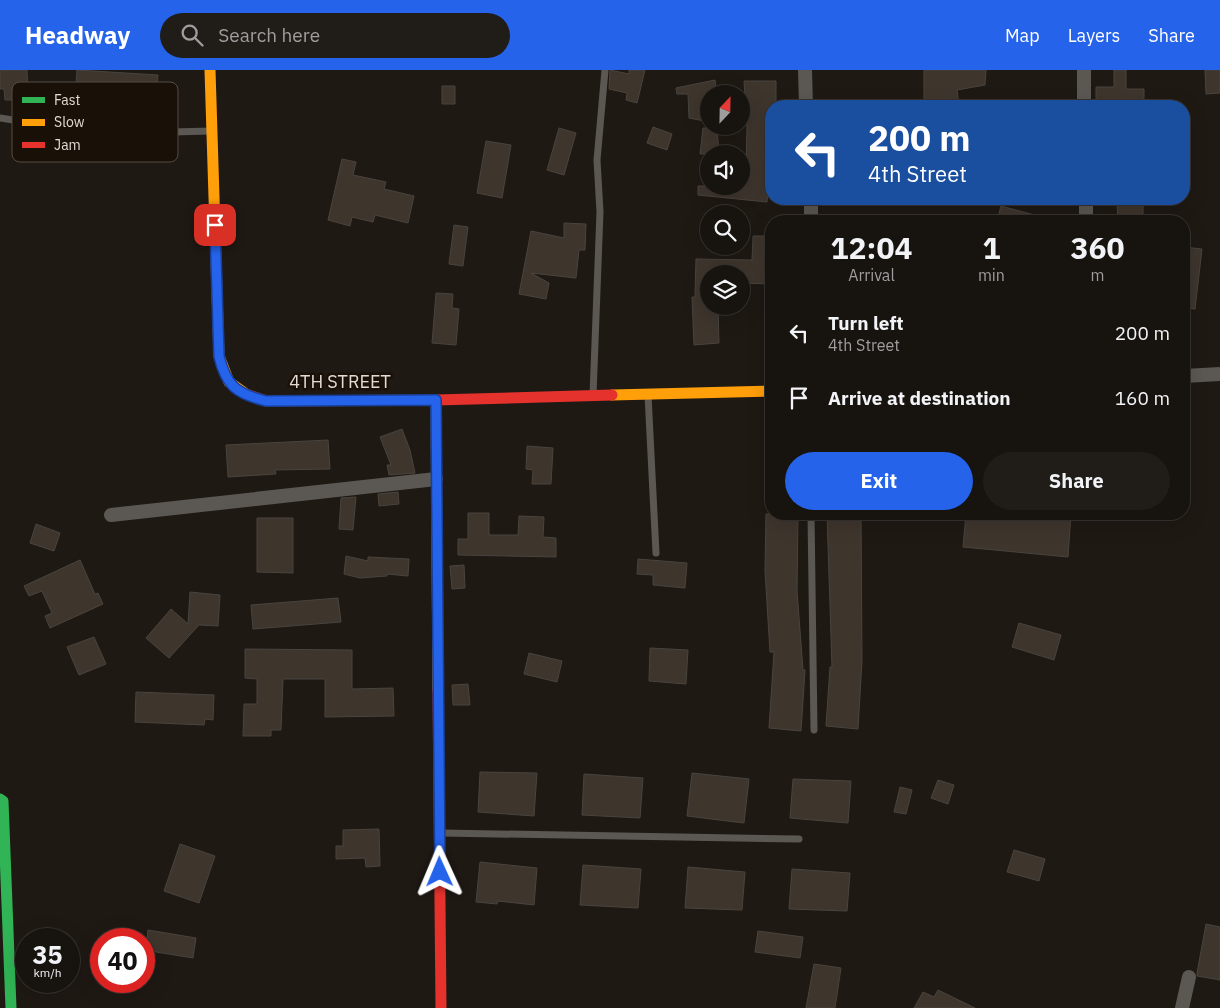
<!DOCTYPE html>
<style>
:root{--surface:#17130f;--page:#201c18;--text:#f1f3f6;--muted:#9e9e9e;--line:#36322f;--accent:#2563eb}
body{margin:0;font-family:"IBM Plex Sans",sans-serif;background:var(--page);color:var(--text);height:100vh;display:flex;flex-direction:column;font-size:19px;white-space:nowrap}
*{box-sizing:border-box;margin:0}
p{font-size:16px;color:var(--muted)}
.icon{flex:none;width:28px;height:28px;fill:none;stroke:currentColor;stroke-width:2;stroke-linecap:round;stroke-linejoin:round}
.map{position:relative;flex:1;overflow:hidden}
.drawer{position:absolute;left:765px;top:145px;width:425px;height:305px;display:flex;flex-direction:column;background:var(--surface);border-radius:20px;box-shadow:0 5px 20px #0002,0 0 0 1px var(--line)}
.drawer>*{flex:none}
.top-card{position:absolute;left:765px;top:30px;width:425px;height:105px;border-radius:20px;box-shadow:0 5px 20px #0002,0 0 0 1px var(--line);background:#1a4fa0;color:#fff;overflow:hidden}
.needle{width:32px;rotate:22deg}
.buttons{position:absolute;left:700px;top:15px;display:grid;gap:10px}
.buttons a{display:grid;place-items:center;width:50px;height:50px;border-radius:50%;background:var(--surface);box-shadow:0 5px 20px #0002,0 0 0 1px var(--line);font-size:25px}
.speed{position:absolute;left:15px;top:858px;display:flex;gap:10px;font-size:25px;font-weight:700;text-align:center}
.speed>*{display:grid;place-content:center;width:65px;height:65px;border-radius:50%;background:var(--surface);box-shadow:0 5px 20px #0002,0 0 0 1px var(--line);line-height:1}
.speed small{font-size:12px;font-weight:400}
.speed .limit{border:8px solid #d22;background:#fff;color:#111}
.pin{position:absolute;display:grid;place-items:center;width:42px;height:42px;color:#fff;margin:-21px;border-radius:10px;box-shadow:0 2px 8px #0006}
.me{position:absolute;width:55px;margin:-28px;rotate:359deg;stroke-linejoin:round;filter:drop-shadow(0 0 4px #0008)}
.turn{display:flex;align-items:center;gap:18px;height:105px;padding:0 20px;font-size:22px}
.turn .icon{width:65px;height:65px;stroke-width:2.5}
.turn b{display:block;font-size:35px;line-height:42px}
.eta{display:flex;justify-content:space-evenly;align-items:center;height:85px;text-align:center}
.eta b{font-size:30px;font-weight:700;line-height:35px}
.action{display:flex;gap:10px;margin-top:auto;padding:10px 20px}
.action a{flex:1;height:58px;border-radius:30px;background:var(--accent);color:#fff;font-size:20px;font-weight:700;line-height:58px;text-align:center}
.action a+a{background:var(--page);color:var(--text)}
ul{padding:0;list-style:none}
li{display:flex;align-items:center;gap:15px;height:65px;padding:0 20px}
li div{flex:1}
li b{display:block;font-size:19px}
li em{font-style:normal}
header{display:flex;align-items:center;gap:30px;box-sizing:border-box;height:70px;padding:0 25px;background:var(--accent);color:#fff}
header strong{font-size:24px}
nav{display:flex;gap:28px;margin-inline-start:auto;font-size:18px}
.search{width:350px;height:45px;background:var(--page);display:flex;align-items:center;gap:12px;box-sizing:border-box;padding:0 18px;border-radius:28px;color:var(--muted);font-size:19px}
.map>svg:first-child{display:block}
.building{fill:#3e352d;stroke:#48443f}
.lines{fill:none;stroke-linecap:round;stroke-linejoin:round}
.lane{stroke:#5b5753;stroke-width:7}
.street{stroke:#5b5753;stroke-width:14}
.fast{stroke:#30b455;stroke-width:11}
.slow{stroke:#ff9f0a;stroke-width:11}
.jam{stroke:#e5322d;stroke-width:11}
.route-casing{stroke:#184099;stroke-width:12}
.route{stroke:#2563eb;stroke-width:9}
.labels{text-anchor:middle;stroke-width:5;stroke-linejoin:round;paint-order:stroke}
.street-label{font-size:18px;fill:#e1dbd4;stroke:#191007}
.key{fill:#191007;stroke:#554d44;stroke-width:1}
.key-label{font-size:14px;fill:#e1dbd4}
</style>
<header>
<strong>Headway</strong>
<div class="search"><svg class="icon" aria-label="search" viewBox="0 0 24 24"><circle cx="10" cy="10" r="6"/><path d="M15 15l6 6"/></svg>Search here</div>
<nav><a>Map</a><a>Layers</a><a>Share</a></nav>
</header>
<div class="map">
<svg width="1220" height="938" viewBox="0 0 1220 938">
<rect width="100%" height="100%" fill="#1f1914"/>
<path class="building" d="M0,0H27L28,30H5L4,19H0Z
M77,0L158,5L156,34L75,27Z
M610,0L629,4V0H645L637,33L626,30L627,23L609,19Z
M924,0H986L985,15L957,20L959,36H924Z
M1114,0H1126V19H1144V36H1096V17H1114Z
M1205,0H1220V23L1206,24Z
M715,10L717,24H709V52L689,48L688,24H677L676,18Z
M744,11H776V36H771V122H768L767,132L698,125V116H741V98L746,99L747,57Z
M442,16H455V34H442Z
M653,57L672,64L667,80L647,73Z
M559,58L576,63L564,105L547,100Z
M703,58H717L719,84H700Z
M486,71L511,75L502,128L477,123Z
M342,89L356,92L353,105L386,112L384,119L414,126L408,153L375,145L373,152L352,147L350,156L328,150Z
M1143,131V151H1118L1117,133Z
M1001,136L1042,147V151H997Z
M564,153L586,154L585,180H579L576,208L531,203L549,213L546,229L519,224L531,161L564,168Z
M454,155L468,157L463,196L449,194Z
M753,166H765V191H771V214L741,213V204H709V236H718L719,273L694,275L692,227H695L696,189L752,190Z
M1184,177L1202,179L1195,239L1184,238Z
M436,223L453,224L452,238L459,239L456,275L432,273Z
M402,359L410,380L415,403L389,405L387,395H391L380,367Z
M328,370L330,399L275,400L276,404L228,407L226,375Z
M527,376L553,378L551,414H532L533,400L526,399Z
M398,422L399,434L379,436L378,424Z
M356,427L353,460L339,459L341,428Z
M468,443H489V465H518L519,446L544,447L543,467L556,468V487L458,485V469H468Z
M766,444H798L797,521L803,600H805L801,661L769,658L774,582H770L765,501Z
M827,444H861L862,591L858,659L826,656L830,597H832Z
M966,444H1071L1068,487L963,477Z
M257,448H293V503L257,502Z
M36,454L60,463L54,481L30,473Z
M346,486L368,491V487L409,489L408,506L387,504V506L360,508L344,504Z
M638,489L687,493L685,518L653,515V505L637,504Z
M80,490L95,524L98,523L103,534L50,558L45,546L52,543L42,521L29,526L24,516Z
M464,495L465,518L452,519L450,496Z
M190,522L220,525L218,556L199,555L169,588L146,568L171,539L188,554Z
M338,528L341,552L253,559L251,535Z
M1019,553L1061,565L1054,590L1012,577Z
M94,567L106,594L79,605L67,577Z
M650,578L688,580L686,614L649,611Z
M245,579L352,580V619L393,618L394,646L325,647V609H283L281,660H271V666H243L244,634H257V609L245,608Z
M529,583L562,591L557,612L524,604Z
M468,614L470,635H453L452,615Z
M136,622L214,625L213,650L205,649L204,655L135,652Z
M480,702L537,703L534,746L478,742Z
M692,703L749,709L744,753L687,746Z
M584,704L643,708L640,748L582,745Z
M793,709L851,711L848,753L790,748Z
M938,710L954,715L948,734L931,728Z
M900,717L912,720L906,744L894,742Z
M379,759L380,796L366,797L365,788L336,789V776H343V760Z
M180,774L215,786L199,833L164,821Z
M1014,780L1045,789L1039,811L1007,802Z
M480,792L537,798L534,835L498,831L497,834L476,832Z
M583,795L641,799L638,838L580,835Z
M688,797L745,802L742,840L685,838Z
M792,799L850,803L847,841L789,839Z
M1206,854L1220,857V910L1197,906V903Z
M148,860L196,868L193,888L144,880V868L147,869Z
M758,861L803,867L800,888L755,882Z
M814,894L841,898L835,938H806Z
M938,920L975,938H914L923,922L934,927Z"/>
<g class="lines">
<path class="lane" d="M0,48L57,57L132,63L212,61
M593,325L600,142L597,90L605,0
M648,325L656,483
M811,444L814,660
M442,763L799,769"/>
<path class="street" d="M805,0L806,36
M1084,0V36
M811,129V151
M1086,129V151
M1184,306L1220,304
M111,445L436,409
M1182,938L1189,907"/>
<path class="fast" d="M0,729L3,731L11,938"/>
<path class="slow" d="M210,0L219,286L229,312L246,324
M612,325L771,321
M436,330L438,620"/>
<path class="jam" d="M246,324L266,331L436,330L612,325
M438,620L441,938"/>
</g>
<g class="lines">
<defs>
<path id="route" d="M215,155L219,286C226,316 237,324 266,331L436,330L440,802"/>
</defs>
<use href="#route" class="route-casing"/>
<use href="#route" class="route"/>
</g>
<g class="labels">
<g class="street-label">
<text x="340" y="318">4TH STREET</text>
</g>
</g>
<rect x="12" y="12" width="166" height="80" rx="8" class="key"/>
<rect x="22" y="27" width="23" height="6" fill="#30b455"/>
<rect x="22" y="49" width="23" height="7" fill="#ff9f0a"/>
<rect x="22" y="72" width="23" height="6" fill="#e5322d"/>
<g class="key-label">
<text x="54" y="35">Fast</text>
<text x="54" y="57">Slow</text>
<text x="54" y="80">Jam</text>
</g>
</svg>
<div class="buttons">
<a><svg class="needle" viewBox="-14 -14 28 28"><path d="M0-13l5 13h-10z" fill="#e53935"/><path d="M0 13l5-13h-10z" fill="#9e9e9e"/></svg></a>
<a><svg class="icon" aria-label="sound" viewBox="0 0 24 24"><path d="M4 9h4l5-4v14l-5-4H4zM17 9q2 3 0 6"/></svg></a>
<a><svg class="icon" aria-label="search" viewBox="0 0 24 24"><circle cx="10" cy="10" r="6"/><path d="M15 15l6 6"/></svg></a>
<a><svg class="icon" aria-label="layers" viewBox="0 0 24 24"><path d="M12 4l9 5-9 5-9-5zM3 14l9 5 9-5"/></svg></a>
</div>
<div class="speed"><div>35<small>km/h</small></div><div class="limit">40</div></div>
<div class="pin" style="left:215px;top:155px;background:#d93025"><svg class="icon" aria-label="arrive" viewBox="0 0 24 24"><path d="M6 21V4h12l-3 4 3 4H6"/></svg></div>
<svg class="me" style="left:440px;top:802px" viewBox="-20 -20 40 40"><path d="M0-17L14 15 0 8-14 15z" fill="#2563eb" stroke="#fff" stroke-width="4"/></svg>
<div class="top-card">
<div class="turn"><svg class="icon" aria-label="left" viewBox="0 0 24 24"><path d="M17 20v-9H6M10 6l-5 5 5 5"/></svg><div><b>200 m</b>4th Street</div></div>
</div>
<section class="drawer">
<div class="eta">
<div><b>12:04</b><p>Arrival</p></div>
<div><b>1</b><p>min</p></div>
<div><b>360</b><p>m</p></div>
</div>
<ul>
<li><svg class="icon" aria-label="left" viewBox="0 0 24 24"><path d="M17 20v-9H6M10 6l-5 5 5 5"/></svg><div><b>Turn left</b><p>4th Street</p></div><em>200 m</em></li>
<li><svg class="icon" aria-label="arrive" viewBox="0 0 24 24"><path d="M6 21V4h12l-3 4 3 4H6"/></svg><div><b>Arrive at destination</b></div><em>160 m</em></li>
</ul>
<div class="action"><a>Exit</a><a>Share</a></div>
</section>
</div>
